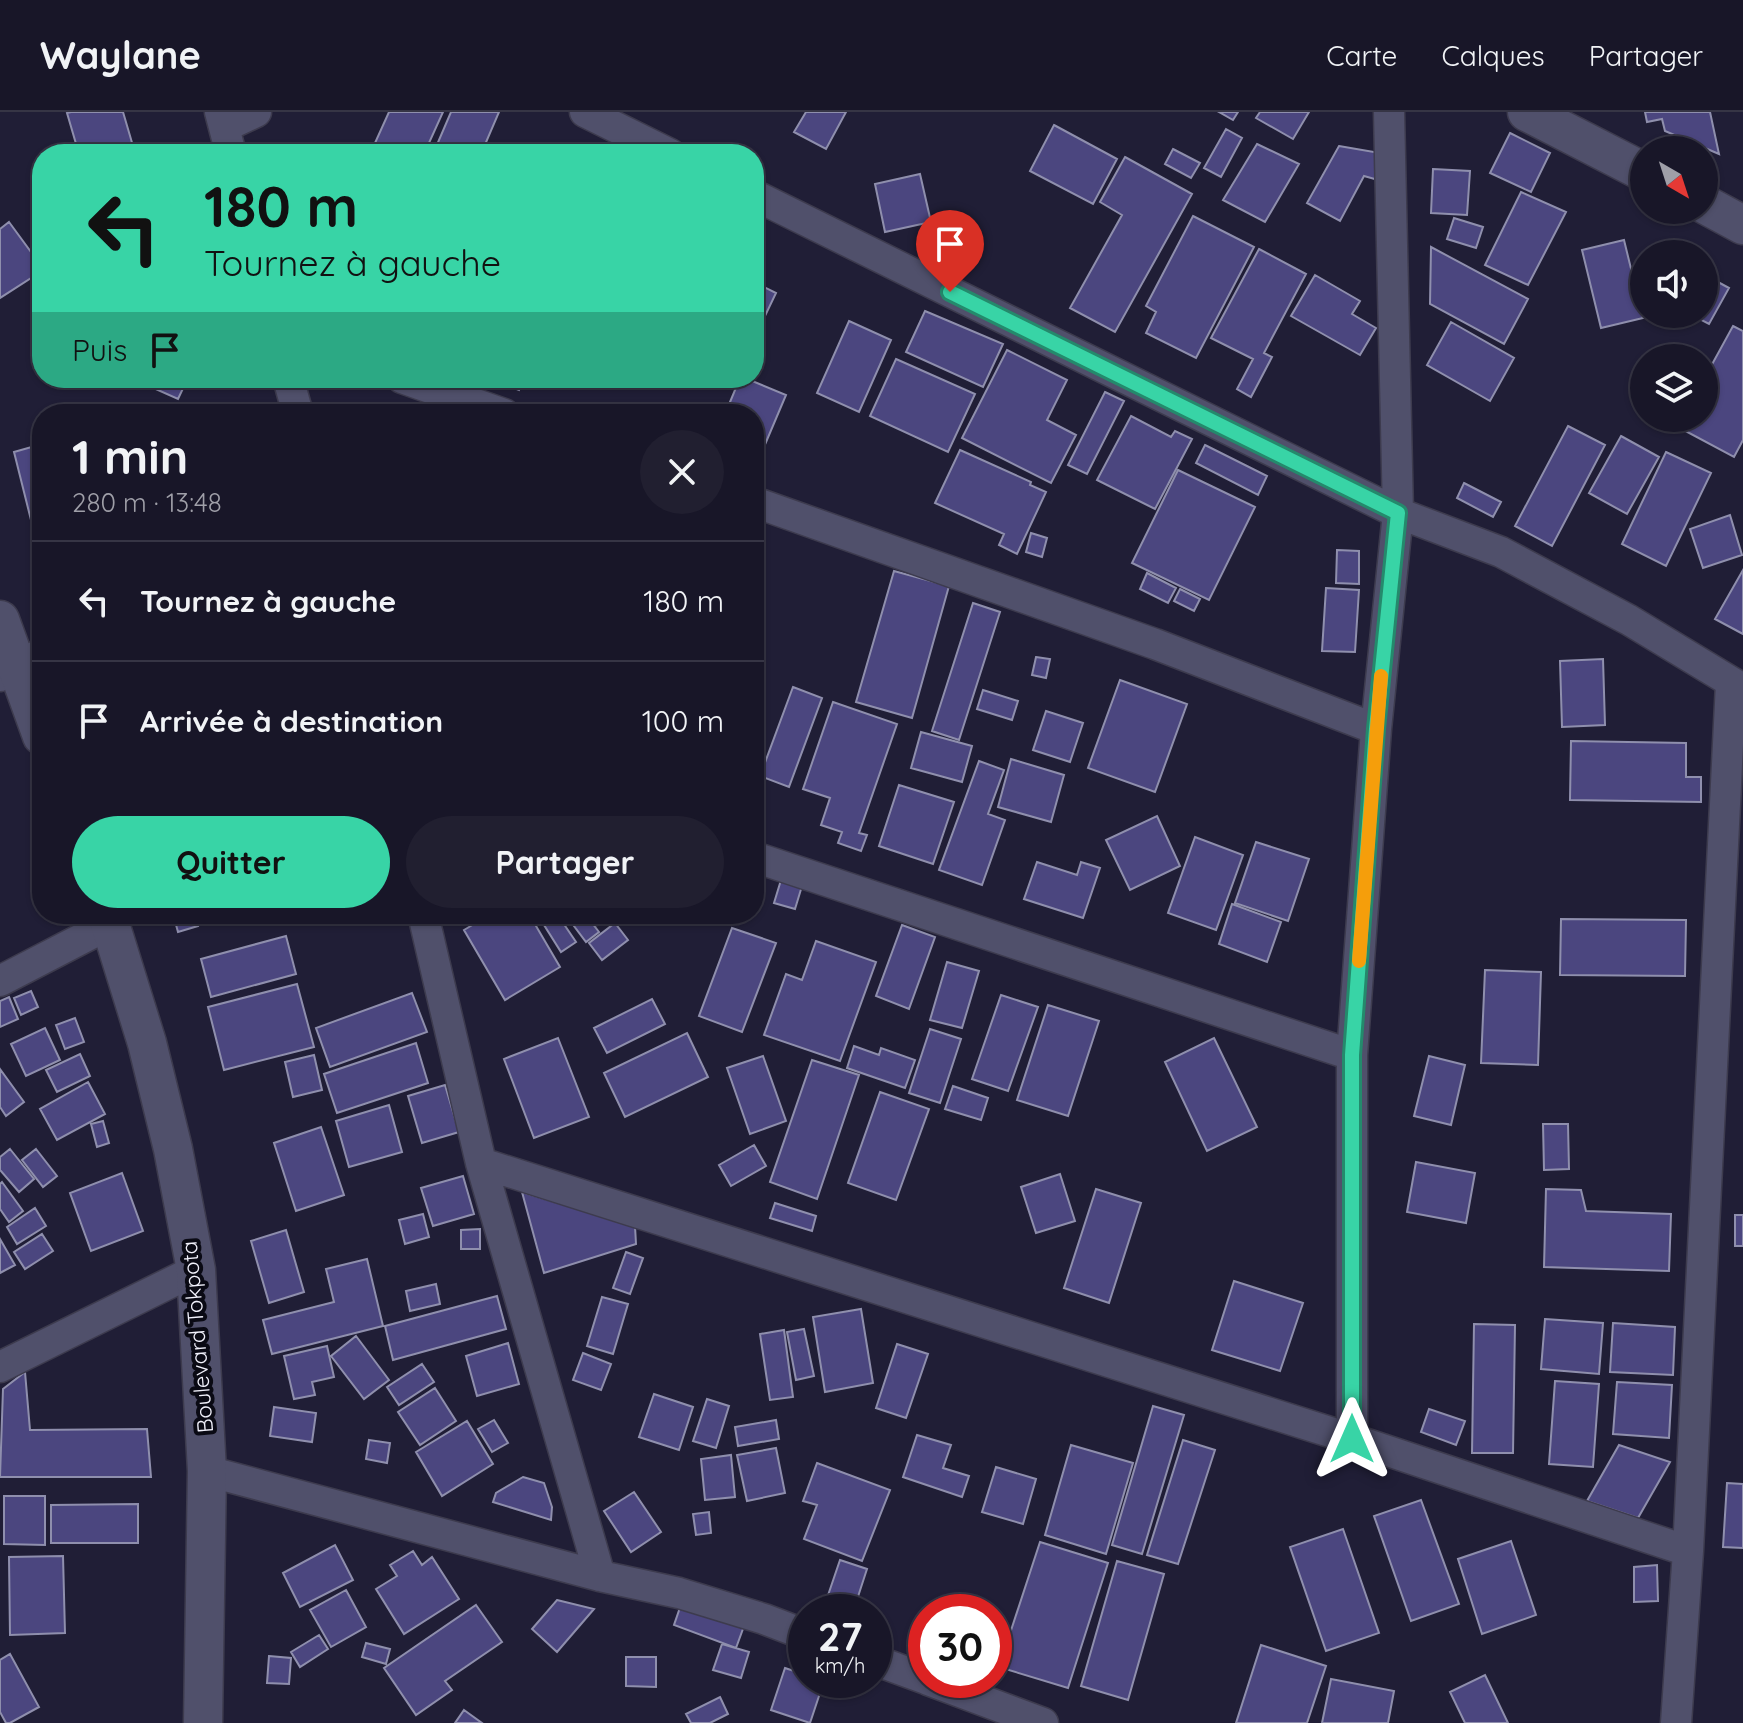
<!DOCTYPE html>
<html lang="fr">
<meta charset="utf-8">
<style>
:root{--surface:#181628;--page:#211f30;--text:#f1f3f6;--muted:#9f9fa8;--line:#363545;--accent:#38d4a6}
body{margin:0;font-family:Quicksand,sans-serif;background:var(--page);color:var(--text);height:100vh;display:flex;flex-direction:column;font-size:30px;white-space:nowrap}
*{box-sizing:border-box;margin:0}
p{font-size:26px;color:var(--muted)}
.icon{flex:none;width:44px;height:44px;fill:none;stroke:currentColor;stroke-width:2;stroke-linecap:round;stroke-linejoin:round}
.map{position:relative;flex:1;overflow:hidden}
.sheet{position:absolute;left:32px;top:292px;width:732px;height:520px;display:flex;flex-direction:column;background:var(--surface);border-radius:32px;box-shadow:0 2px 6px #0004,0 0 0 2px var(--line)}
.sheet>*{flex:none}
.banner{position:absolute;left:32px;top:32px;width:732px;height:244px;border-radius:32px;box-shadow:0 2px 6px #0004,0 0 0 2px var(--line);background:#38d4a6;color:#111;overflow:hidden}
.needle{width:52px;rotate:141deg}
.controls{position:absolute;left:1630px;top:24px;display:grid;gap:16px}
.controls a{display:grid;place-items:center;width:88px;height:88px;border-radius:50%;background:var(--surface);box-shadow:0 2px 6px #0004,0 0 0 2px var(--line);font-size:40px}
.speed{position:absolute;left:788px;top:1482px;display:flex;gap:16px;font-size:40px;font-weight:700;text-align:center}
.speed>*{display:grid;place-content:center;width:104px;height:104px;border-radius:50%;background:var(--surface);box-shadow:0 2px 6px #0004,0 0 0 2px var(--line);line-height:1}
.speed small{font-size:20px;font-weight:400}
.speed .limit{border:12px solid #d22;background:#fff;color:#111}
.pin{position:absolute;display:grid;place-items:center;width:68px;height:68px;color:#fff;margin:-82px -34px;border-radius:50% 50% 50% 0;rotate:-45deg;box-shadow:0 0 8px #0007}
.pin .icon{rotate:45deg}
.me{position:absolute;width:88px;margin:-44px;rotate:0deg;stroke-linejoin:round;filter:drop-shadow(0 0 6px #0008)}
.turn{display:flex;align-items:center;gap:28px;height:168px;padding:0 40px;font-size:36px}
.turn .icon{width:104px;height:104px;stroke-width:2.5}
.turn b{display:block;font-size:56px;line-height:68px}
.then{display:flex;align-items:center;height:76px;padding:0 40px;background:#0003;gap:16px;font-size:30px}
.round{display:grid;place-items:center;flex:none;width:84px;height:84px;border-radius:42px;background:var(--page)}
.overview{display:flex;align-items:center;justify-content:space-between;height:136px;padding:0 40px}
h1{font-size:48px;font-weight:800;line-height:60px}
.cta{display:flex;gap:16px;margin-top:auto;padding:16px 40px}
.cta a{flex:1;height:92px;border-radius:48px;background:var(--accent);color:#111;font-size:32px;font-weight:800;line-height:92px;text-align:center}
.cta a+a{background:var(--page);color:var(--text)}
ul{padding:0;list-style:none}
li{display:flex;align-items:center;gap:24px;height:120px;padding:0 40px;border-top:2px solid var(--line)}
li div{flex:1}
li b{display:block;font-size:30px}
li em{font-style:normal}
header{display:flex;align-items:center;gap:48px;box-sizing:border-box;height:112px;padding:0 40px;background:var(--surface);border-bottom:2px solid var(--line)}
header strong{font-size:38px}
nav{display:flex;gap:44px;margin-inline-start:auto;font-size:28px}
.map>svg:first-child{display:block}
.building{fill:#4b467f;stroke:#8f8fad;stroke-width:2}
.lines{fill:none;stroke-linecap:round;stroke-linejoin:round}
.minor-casing{stroke:#3d3b4e;stroke-width:33}
.tertiary-casing{stroke:#3d3b4e;stroke-width:41}
.minor{stroke:#50506b;stroke-width:30}
.tertiary{stroke:#50506b;stroke-width:38}
.route-casing{stroke:#248a6c;stroke-width:20}
.route{stroke:#38d4a6;stroke-width:14}
.slow{stroke:#f59e0b;stroke-width:14}
.labels{text-anchor:middle;stroke-width:8;stroke-linejoin:round;paint-order:stroke}
.street-label{font-size:22px;fill:#f2f2fc;stroke:#0a0a14}
</style>
<header>
<strong>Waylane</strong>
<nav><a>Carte</a><a>Calques</a><a>Partager</a></nav>
</header>
<div class="map">
<svg width="1743" height="1611" viewBox="0 0 1743 1611">
<rect width="100%" height="100%" fill="#201e36"/>
<path class="building" d="M71,0H123L133,34L110,42H79L67,1Z
M389,0H443L424,42H370Z
M451,0H499L481,42H433Z
M806,0H846L826,37L794,20Z
M1219,0H1238L1233,8Z
M1260,0H1309L1293,27L1256,6Z
M1645,0H1710L1719,42L1665,19L1662,7L1647,10Z
M1054,13L1117,47L1093,92L1030,59Z
M1226,17L1242,26L1221,65L1204,56Z
M1510,21L1550,41L1531,80L1490,61Z
M193,32L195,42H152Z
M1257,32L1299,52L1265,110L1223,88Z
M1339,34L1380,41L1378,68L1364,64L1340,109L1307,91Z
M1173,37L1200,51L1191,66L1165,52Z
M1125,45L1192,82L1115,220L1070,196L1122,103L1100,90Z
M1433,57L1470,59L1467,103L1431,101Z
M920,62L931,110L885,120L875,72Z
M1521,80L1566,100L1528,173L1485,153Z
M1193,104L1254,135L1196,246L1146,221L1156,200L1146,194Z
M1454,106L1483,115L1476,136L1447,127Z
M9,110L42,155V159L0,186V117Z
M1624,128L1643,206L1601,216L1582,138Z
M1431,135L1528,187L1504,232L1430,192Z
M1259,137L1306,162L1264,241L1272,245L1251,285L1237,277L1253,247L1211,226Z
M1315,163L1360,189L1352,202L1376,216L1360,243L1291,204Z
M1705,163L1729,176L1709,212L1690,202H1704Z
M754,170L776,181L754,227Z
M925,199L1003,232L983,275L906,240Z
M849,209L891,228L859,300L817,281Z
M1451,210L1514,246L1490,289L1427,253Z
M1733,214L1743,219V328L1734,345L1678,315L1683,306H1704V267Z
M1007,238L1067,268L1047,308L1076,323L1051,371L962,326Z
M896,247L975,282L948,340L870,304Z
M131,266H188L178,287Z
M495,266H523L519,278L494,269Z
M740,266H745L786,283L761,342L754,338V302H725Z
M1105,280L1124,289L1087,362L1068,353Z
M1131,304L1171,325L1175,319L1192,327L1155,397L1097,368Z
M1568,314L1605,333L1552,434L1515,414Z
M1621,324L1659,345L1627,402L1589,381Z
M42,332V418L34,420L14,340Z
M1205,333L1267,364L1258,383L1196,351Z
M960,338L1031,370L1030,373L1046,380L1017,442L999,433L1004,422L935,391Z
M1666,340L1711,361L1666,454L1622,432Z
M1178,358L1255,395L1209,488L1132,451Z
M1464,371L1501,390L1493,405L1457,386Z
M1730,403L1742,443L1703,456L1690,417Z
M1031,421L1047,426L1042,445L1026,440Z
M1337,438L1359,439V472L1336,471Z
M1743,458V522L1715,507Z
M894,459L949,474L912,606L856,590Z
M1147,461L1176,476L1168,491L1140,477Z
M1326,476L1359,478L1355,540L1322,539Z
M1180,477L1200,487L1194,499L1174,489Z
M973,491L1000,500L959,628L932,619Z
M1036,545L1050,547L1046,566L1032,563Z
M1603,547L1605,613L1562,615L1560,549Z
M1120,568L1187,592L1155,680L1088,656Z
M793,575L822,586L789,675L760,664Z
M983,578L1018,589L1012,608L977,597Z
M833,590L897,612L859,721L867,723L861,739L838,731L842,720L821,713L830,686L803,677Z
M1046,599L1083,611L1070,650L1033,638Z
M921,620L972,634L962,670L911,656Z
M1571,629L1686,631V665H1701V690L1570,688Z
M1011,647L1064,663L1051,710L998,695Z
M979,649L1004,658L988,702L1005,708L982,773L939,758Z
M899,673L954,690L933,752L879,734Z
M1157,704L1180,754L1130,778L1106,728Z
M1195,725L1243,743L1216,818L1168,801Z
M1256,730L1309,747L1288,809L1235,791Z
M1037,750L1077,763L1081,750L1100,756L1083,806L1024,787Z
M781,768L802,774L795,797L774,791Z
M1232,792L1281,810L1267,850L1219,832Z
M173,802H195L198,814L178,820Z
M491,802H529L560,855L505,888L464,818Z
M544,802H557L576,830L561,840L539,805Z
M565,802H585L599,820L586,830Z
M589,802H610L597,813Z
M1561,807L1686,808L1685,864L1560,863Z
M615,811L628,828L602,848L589,831Z
M902,813L935,825L909,897L876,884Z
M732,816L776,831L742,920L699,904Z
M286,824L296,862L211,885L201,847Z
M816,829L876,850L840,949L764,923L786,862L802,868Z
M947,850L979,859L962,916L930,908Z
M1485,858L1541,860L1538,953L1481,951Z
M297,872L314,935L224,958L208,895Z
M31,879L38,895L21,903L14,886Z
M412,881L427,920L330,955L316,916Z
M1001,883L1038,895L1008,979L972,967Z
M9,885L18,907L0,915V889Z
M652,887L665,912L607,941L594,916Z
M1048,893L1099,909L1068,1004L1017,988Z
M75,906L84,930L65,937L56,913Z
M45,916L60,948L26,964L11,932Z
M930,917L961,927L940,991L909,981Z
M687,921L708,965L625,1005L604,961Z
M558,926L589,1005L534,1026L504,947Z
M1214,926L1257,1015L1207,1039L1165,950Z
M416,931L428,971L337,1001L324,962Z
M854,934L879,943L881,936L915,948L905,976L847,956Z
M80,942L90,964L57,980L46,958Z
M314,943L322,978L293,985L285,950Z
M763,944L786,1009L750,1022L727,956Z
M1429,944L1465,953L1451,1013L1414,1004Z
M812,948L859,963L817,1087L770,1070Z
M0,957L24,990L6,1004L0,995Z
M88,970L105,1002L57,1028L40,997Z
M445,973L459,1020L422,1031L408,984Z
M953,974L988,986L981,1008L945,997Z
M880,980L929,997L896,1088L848,1071Z
M389,993L402,1040L349,1055L336,1009Z
M103,1009L109,1031L97,1035L91,1012Z
M1543,1012H1568L1569,1057L1544,1058Z
M321,1015L344,1083L296,1099L274,1031Z
M754,1033L766,1054L731,1074L719,1053Z
M10,1037L34,1067L19,1080L0,1058V1045Z
M36,1037L57,1064L43,1075L22,1048Z
M1416,1050L1475,1061L1466,1111L1407,1100Z
M122,1061L143,1119L91,1139L70,1081Z
M1060,1062L1075,1109L1036,1121L1021,1075Z
M463,1064L474,1102L433,1114L421,1076Z
M2,1070L23,1099L9,1110L0,1097V1072Z
M1096,1077L1141,1091L1109,1191L1064,1176Z
M1546,1077L1581,1078L1586,1099L1671,1102L1669,1159L1544,1155Z
M522,1080L635,1114L636,1132L544,1161Z
M775,1091L816,1104L812,1119L770,1106Z
M35,1096L46,1114L17,1132L7,1115Z
M423,1102L429,1125L405,1132L399,1108Z
M1735,1103H1743V1134H1735Z
M480,1117V1137H461V1118Z
M286,1118L304,1180L269,1191L251,1129Z
M42,1122L53,1139L25,1157L14,1140Z
M0,1127L15,1153L0,1161Z
M626,1140L643,1146L630,1182L613,1176Z
M367,1147L383,1214L272,1242L263,1208L334,1190L326,1157Z
M1234,1169L1303,1191L1280,1259L1212,1238Z
M436,1172L440,1192L410,1199L406,1179Z
M497,1184L506,1217L393,1248L385,1214Z
M602,1185L628,1192L613,1242L587,1234Z
M861,1197L873,1271L825,1280L813,1205Z
M1545,1207L1603,1211L1599,1262L1541,1257Z
M1613,1211L1675,1215L1673,1263L1610,1260Z
M1474,1212L1515,1213L1513,1341H1472Z
M804,1217L814,1264L796,1268L787,1220Z
M784,1218L793,1285L770,1288L760,1222Z
M356,1224L389,1268L364,1287L331,1244Z
M508,1231L519,1272L477,1284L466,1244Z
M897,1232L928,1242L906,1306L876,1296Z
M327,1234L334,1265L312,1270L315,1283L294,1287L284,1244Z
M583,1241L611,1252L601,1278L573,1268Z
M422,1252L434,1270L399,1293L387,1275Z
M25,1260L30,1318L147,1317L151,1365H0L3,1277Z
M1555,1269L1599,1272L1593,1355L1549,1352Z
M1617,1270L1672,1273L1669,1326L1613,1322Z
M435,1276L456,1309L420,1333L398,1300Z
M654,1282L693,1295L679,1338L639,1325Z
M707,1287L729,1294L716,1336L693,1329Z
M1153,1294L1184,1303L1142,1442L1112,1433Z
M274,1295L316,1301L312,1330L270,1324Z
M1429,1297L1465,1309L1456,1333L1421,1320Z
M494,1308L508,1331L492,1340L478,1317Z
M776,1308L779,1327L738,1334L735,1315Z
M467,1309L493,1352L442,1384L416,1340Z
M917,1323L951,1333L943,1356L969,1364L962,1385L903,1365Z
M369,1328L390,1331L387,1351L366,1347Z
M1183,1328L1215,1338L1178,1452L1147,1443Z
M1071,1333L1133,1351L1106,1442L1045,1423Z
M1619,1333L1670,1350L1638,1406L1587,1389Z
M776,1336L785,1381L747,1389L737,1343Z
M731,1343L735,1385L705,1388L701,1347Z
M817,1351L890,1378L862,1449L804,1427L817,1393L803,1389Z
M996,1355L1036,1367L1023,1412L982,1400Z
M523,1365L544,1371L552,1395L551,1408L493,1390L496,1381Z
M1727,1371L1743,1372V1436L1723,1435Z
M634,1380L661,1420L631,1440L604,1399Z
M4,1384H45V1433L4,1432Z
M1421,1388L1459,1492L1411,1509L1374,1404Z
M138,1392V1431H51V1393Z
M709,1400L711,1421L696,1423L693,1402Z
M1343,1417L1379,1521L1326,1539L1290,1435Z
M1511,1429L1536,1503L1482,1522L1458,1447Z
M1040,1430L1108,1451L1068,1576L999,1555Z
M335,1433L353,1468L300,1495L283,1461Z
M413,1439L422,1453L432,1445L459,1487L404,1522L376,1477L397,1464L390,1453Z
M63,1444L65,1521L10,1523L9,1445Z
M840,1448L867,1457L853,1500H840L824,1495Z
M1117,1449L1164,1462L1128,1588L1081,1574Z
M1657,1453L1658,1489L1634,1490V1455Z
M346,1478L366,1515L331,1535L310,1498Z
M685,1481L748,1503L736,1536L674,1513Z
M557,1488L594,1497L557,1540L532,1517Z
M476,1493L502,1530L445,1569L452,1578L416,1603L384,1556Z
M319,1523L328,1537L300,1555L291,1540Z
M366,1531L390,1537L386,1552L362,1545Z
M722,1532L749,1540L741,1566L713,1558Z
M1261,1533L1326,1554L1307,1611H1236Z
M10,1542L39,1595L10,1611H6L0,1600V1548Z
M269,1544L291,1546L289,1572L267,1571Z
M626,1545H656V1575L626,1574Z
M785,1556L806,1563V1568L824,1569L810,1611L771,1598Z
M1485,1563L1508,1611H1465L1450,1580Z
M1331,1567L1394,1579L1388,1611H1322Z
M720,1585L728,1602L710,1611H691L686,1602Z
M464,1598L482,1611H455Z"/>
<g class="lines">
<defs>
<path id="minor" d="M220,0L231,42
M585,0L670,42
M224,15L256,0
M754,83L1398,401L1501,440L1629,508L1743,577
M288,266L298,302
M402,266L504,302
M754,390L1155,532L1376,617
M0,564L42,541
M754,745L1352,943
M423,802L481,1051L600,1464
M0,869L110,812
M481,1051L1352,1327L1688,1439
M0,1255L196,1158
M1352,1327V943L1376,617L1398,401L1389,0
M207,1359L600,1464L679,1481L764,1507L806,1523
M874,1548L926,1567
M928,1568L1043,1611
M1676,1611L1688,1439L1731,571"/>
<path id="tertiary" d="M1527,0L1644,60
M1704,92L1743,113
M0,508L42,624
M107,802L147,931L173,1037L196,1158L207,1359L203,1611"/>
</defs>
<use href="#minor" class="minor-casing"/>
<use href="#tertiary" class="tertiary-casing"/>
<use href="#minor" class="minor"/>
<use href="#tertiary" class="tertiary"/>
</g>
<g class="lines">
<defs>
<path id="route" d="M950,180L1398,401L1376,617L1352,943V1327"/>
</defs>
<use href="#route" class="route-casing"/>
<use href="#route" class="route"/>
<path class="slow" d="M1359,849L1381,564"/>
</g>
<g class="labels">
<g class="street-label">
<text transform="translate(197 1225) rotate(-95)" y="8">Boulevard Tokpota</text>
</g>
</g>
</svg>
<div class="controls">
<a><svg class="needle" viewBox="-14 -14 28 28"><path d="M0-13l5 13h-10z" fill="#e53935"/><path d="M0 13l5-13h-10z" fill="#9f9fa8"/></svg></a>
<a><svg class="icon" aria-label="sound" viewBox="0 0 24 24"><path d="M4 9h4l5-4v14l-5-4H4zM17 9q2 3 0 6"/></svg></a>
<a><svg class="icon" aria-label="layers" viewBox="0 0 24 24"><path d="M12 4l9 5-9 5-9-5zM3 14l9 5 9-5"/></svg></a>
</div>
<div class="speed"><div>27<small>km/h</small></div><div class="limit">30</div></div>
<div class="pin" style="left:950px;top:180px;background:#d93025"><svg class="icon" aria-label="arrive" viewBox="0 0 24 24"><path d="M6 21V4h12l-3 4 3 4H6"/></svg></div>
<svg class="me" style="left:1352px;top:1327px" viewBox="-20 -20 40 40"><path d="M0-17L14 15 0 8-14 15z" fill="#38d4a6" stroke="#fff" stroke-width="4"/></svg>
<div class="banner">
<div class="turn"><svg class="icon" aria-label="left" viewBox="0 0 24 24"><path d="M17 20v-9H6M10 6l-5 5 5 5"/></svg><div><b>180 m</b>Tournez à gauche</div></div>
<div class="then">Puis<svg class="icon" aria-label="arrive" viewBox="0 0 24 24"><path d="M6 21V4h12l-3 4 3 4H6"/></svg></div>
</div>
<section class="sheet">
<div class="overview"><div><h1>1 min</h1><p>280 m · 13:48</p></div><a class="round"><svg class="icon" aria-label="close" viewBox="0 0 24 24"><path d="M6 6l12 12M18 6L6 18"/></svg></a></div>
<ul>
<li><svg class="icon" aria-label="left" viewBox="0 0 24 24"><path d="M17 20v-9H6M10 6l-5 5 5 5"/></svg><div><b>Tournez à gauche</b></div><em>180 m</em></li>
<li><svg class="icon" aria-label="arrive" viewBox="0 0 24 24"><path d="M6 21V4h12l-3 4 3 4H6"/></svg><div><b>Arrivée à destination</b></div><em>100 m</em></li>
</ul>
<div class="cta"><a>Quitter</a><a>Partager</a></div>
</section>
</div>
